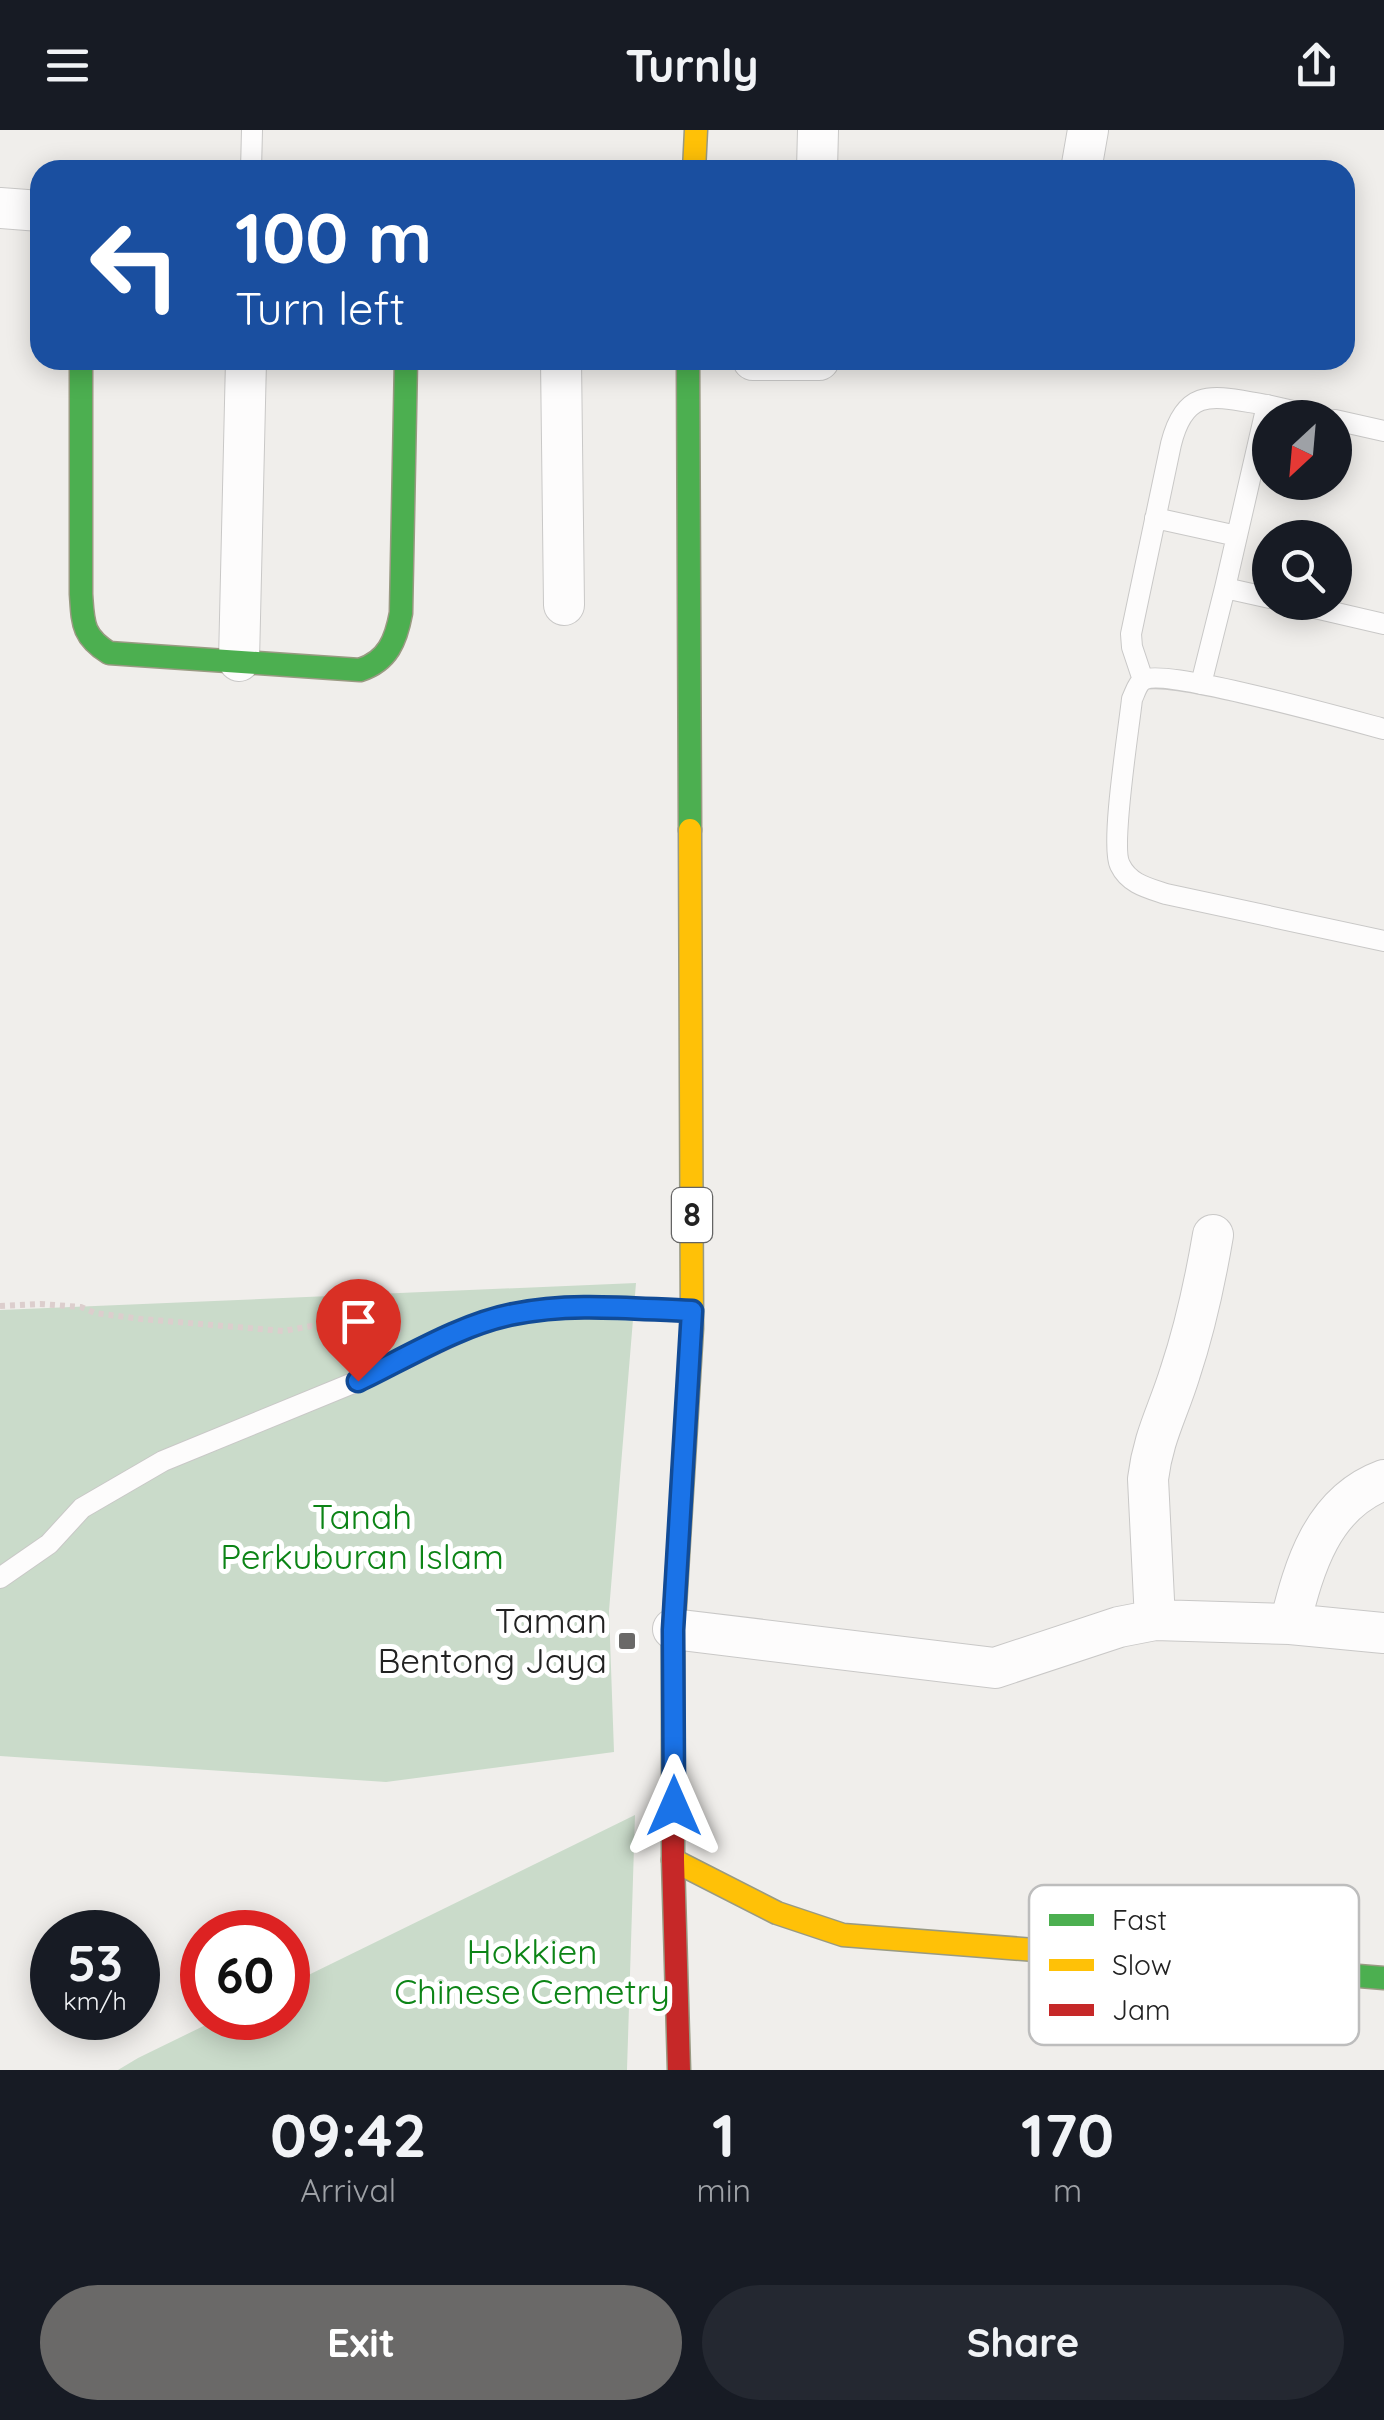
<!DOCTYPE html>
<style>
:root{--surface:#171b24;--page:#242831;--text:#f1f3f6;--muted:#9ea1a6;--accent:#6a6968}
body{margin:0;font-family:Quicksand,sans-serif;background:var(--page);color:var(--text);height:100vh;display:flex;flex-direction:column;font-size:38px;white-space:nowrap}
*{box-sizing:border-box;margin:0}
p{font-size:32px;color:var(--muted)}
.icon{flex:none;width:55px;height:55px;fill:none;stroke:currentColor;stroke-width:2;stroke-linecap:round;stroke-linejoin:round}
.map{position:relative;height:1940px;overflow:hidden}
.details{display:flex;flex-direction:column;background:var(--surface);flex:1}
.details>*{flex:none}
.guide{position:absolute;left:30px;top:30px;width:1325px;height:210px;border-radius:30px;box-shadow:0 5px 25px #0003;background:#1a4fa0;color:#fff;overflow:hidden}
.needle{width:65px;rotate:206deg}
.tools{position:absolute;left:1252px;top:270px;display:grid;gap:20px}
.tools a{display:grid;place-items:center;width:100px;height:100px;border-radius:50%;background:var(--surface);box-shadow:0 5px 25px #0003;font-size:50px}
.speed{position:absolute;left:30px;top:1780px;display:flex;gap:20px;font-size:50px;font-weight:700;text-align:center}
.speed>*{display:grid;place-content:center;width:130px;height:130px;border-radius:50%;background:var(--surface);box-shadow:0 5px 25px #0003;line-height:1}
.speed small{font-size:25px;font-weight:400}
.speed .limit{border:15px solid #d22;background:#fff;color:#111}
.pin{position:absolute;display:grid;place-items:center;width:85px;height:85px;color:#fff;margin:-102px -42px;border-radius:50% 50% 50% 0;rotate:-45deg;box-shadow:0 0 10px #0007}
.pin .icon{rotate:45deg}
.me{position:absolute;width:110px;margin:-55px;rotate:0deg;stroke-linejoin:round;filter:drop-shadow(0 0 8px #0008)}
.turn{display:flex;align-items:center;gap:35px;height:210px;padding:0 40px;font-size:45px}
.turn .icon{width:130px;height:130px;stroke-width:2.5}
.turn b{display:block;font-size:70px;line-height:85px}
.eta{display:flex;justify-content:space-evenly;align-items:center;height:170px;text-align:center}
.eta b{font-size:60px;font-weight:800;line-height:70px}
.primary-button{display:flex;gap:20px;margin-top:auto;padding:20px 40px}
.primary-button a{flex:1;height:115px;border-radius:60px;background:var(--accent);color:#fff;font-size:40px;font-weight:800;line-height:115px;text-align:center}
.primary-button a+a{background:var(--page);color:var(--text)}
header{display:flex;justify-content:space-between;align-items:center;height:130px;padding:0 40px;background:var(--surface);font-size:45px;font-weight:800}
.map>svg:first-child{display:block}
.cemetery{fill:#cadbca}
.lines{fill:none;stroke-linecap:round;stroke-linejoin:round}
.lane-casing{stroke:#c9c8c7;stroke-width:22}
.street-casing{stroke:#c9c8c7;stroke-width:42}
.fast-casing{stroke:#999a82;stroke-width:25}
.slow-casing{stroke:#999a82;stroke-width:25}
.jam-casing{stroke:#999a82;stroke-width:25}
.path{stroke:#dccecd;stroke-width:6;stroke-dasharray:5 5;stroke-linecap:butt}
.lane{stroke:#fdfcfc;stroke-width:20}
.street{stroke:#fdfcfc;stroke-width:40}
.fast{stroke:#4caf50;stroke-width:22}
.slow{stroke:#ffc107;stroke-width:22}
.jam{stroke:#c62828;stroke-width:22}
.route-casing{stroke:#114b97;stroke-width:25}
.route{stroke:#1a73e8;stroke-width:18}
.poi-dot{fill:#6a6968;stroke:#fff;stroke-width:4}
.labels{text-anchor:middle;stroke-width:10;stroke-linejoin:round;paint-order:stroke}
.shield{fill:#fff;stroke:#646464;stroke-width:2.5}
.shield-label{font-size:32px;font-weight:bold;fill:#222}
.park-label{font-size:35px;fill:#0c8416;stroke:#fff}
.poi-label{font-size:35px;fill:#222;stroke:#fff;text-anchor:end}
.key{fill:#fff;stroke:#bdbdbd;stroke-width:2.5}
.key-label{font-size:28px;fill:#222}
</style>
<header><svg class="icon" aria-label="menu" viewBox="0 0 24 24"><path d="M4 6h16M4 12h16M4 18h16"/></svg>Turnly<svg class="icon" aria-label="share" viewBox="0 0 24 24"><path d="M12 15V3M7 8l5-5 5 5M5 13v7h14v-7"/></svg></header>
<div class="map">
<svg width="1384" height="1940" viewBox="0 0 1384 1940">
<rect width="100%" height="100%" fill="#f0eeeb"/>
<path class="cemetery" d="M636,1153L609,1481L614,1622L386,1652L0,1626V1180Z
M635,1685L627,1940H118L138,1928L220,1888H288V1855Z"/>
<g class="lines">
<defs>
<path id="lane" d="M251,40L252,0
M1335,290L1384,301
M1155,388L1237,406
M1225,458L1267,275L1324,288
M1289,472L1384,494
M1143,550L1132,517L1131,504L1171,314C1186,254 1216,267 1267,275
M1201,554L1225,458L1270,468
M1384,599C1350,590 1164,538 1143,550C1137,554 1135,563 1132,569C1129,598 1110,716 1120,735C1129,754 1148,758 1166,764L1384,811
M0,1448L49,1414L82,1378L163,1331L358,1251L467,1199L512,1184L574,1177L690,1181"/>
<path id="street" d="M817,40L818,0
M1081,40L1088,0
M0,78L40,81
M561,230L564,475
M753,230H819
M239,531L246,230
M1155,1490L1148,1349C1153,1307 1168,1282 1180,1243C1195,1198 1205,1152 1213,1105
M1290,1494C1304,1437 1322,1373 1384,1350
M673,1499L995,1538L1119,1497L1155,1490L1290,1494L1384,1503"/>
<path id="fast" d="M81,230V464C83,493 82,506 109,523L360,540C388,531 396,510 401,483L406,230
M688,230L690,700
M1112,1826L1384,1848"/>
<path id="slow" d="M694,40L696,0
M673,1508L692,1198L690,700
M673,1730L777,1783L843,1805L1112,1826"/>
<path id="jam" d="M673,1508V1730L679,1940"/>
</defs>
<use href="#lane" class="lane-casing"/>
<use href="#street" class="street-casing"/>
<use href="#fast" class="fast-casing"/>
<use href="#slow" class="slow-casing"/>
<use href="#jam" class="jam-casing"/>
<path class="path" d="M0,1176L40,1174L81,1177L95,1183L141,1189L284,1201L311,1196L346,1202H386L401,1199"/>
<use href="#lane" class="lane"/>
<use href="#street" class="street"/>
<use href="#fast" class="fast"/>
<use href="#slow" class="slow"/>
<use href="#jam" class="jam"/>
</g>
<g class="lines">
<defs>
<path id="route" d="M358,1251C406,1228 461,1194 514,1184C572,1172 633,1179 692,1181L673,1500L674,1676"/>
</defs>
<use href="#route" class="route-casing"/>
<use href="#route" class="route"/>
</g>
<rect class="poi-dot" x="617" y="1501" width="20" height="20" rx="5"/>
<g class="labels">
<rect class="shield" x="672" y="1058" width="40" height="54" rx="8"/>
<g class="shield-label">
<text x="692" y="1096">8</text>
</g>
<g class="park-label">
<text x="362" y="1399">Tanah<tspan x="362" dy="40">Perkuburan Islam</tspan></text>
<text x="532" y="1834">Hokkien<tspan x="532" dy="40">Chinese Cemetry</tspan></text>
</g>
<g class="poi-label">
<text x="607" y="1503">Taman<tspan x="607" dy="40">Bentong Jaya</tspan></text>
</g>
</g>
<rect x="1029" y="1755" width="330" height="160" rx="15" class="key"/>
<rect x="1049" y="1784" width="45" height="12" fill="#4caf50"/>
<rect x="1049" y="1829" width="45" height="12" fill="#ffc107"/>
<rect x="1049" y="1874" width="45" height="12" fill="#c62828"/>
<g class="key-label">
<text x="1112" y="1800">Fast</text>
<text x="1112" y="1845">Slow</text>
<text x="1112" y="1890">Jam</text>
</g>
</svg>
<div class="tools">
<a><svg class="needle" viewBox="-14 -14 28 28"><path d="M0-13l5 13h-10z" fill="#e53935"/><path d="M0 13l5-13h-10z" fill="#9ea1a6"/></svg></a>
<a><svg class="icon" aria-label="search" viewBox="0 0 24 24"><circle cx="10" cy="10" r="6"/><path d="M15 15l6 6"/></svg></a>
</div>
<div class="speed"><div>53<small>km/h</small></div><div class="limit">60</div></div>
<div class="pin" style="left:358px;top:1251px;background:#d93025"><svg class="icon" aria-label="arrive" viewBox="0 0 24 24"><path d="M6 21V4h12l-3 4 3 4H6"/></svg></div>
<svg class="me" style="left:674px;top:1676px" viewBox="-20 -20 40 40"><path d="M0-17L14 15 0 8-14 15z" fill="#1a73e8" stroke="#fff" stroke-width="4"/></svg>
<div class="guide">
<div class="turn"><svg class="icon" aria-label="left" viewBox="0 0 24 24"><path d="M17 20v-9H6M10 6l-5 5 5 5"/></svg><div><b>100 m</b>Turn left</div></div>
</div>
</div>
<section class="details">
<div class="eta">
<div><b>09:42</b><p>Arrival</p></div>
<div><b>1</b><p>min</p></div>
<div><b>170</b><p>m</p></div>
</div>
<div class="primary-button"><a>Exit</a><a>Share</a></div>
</section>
